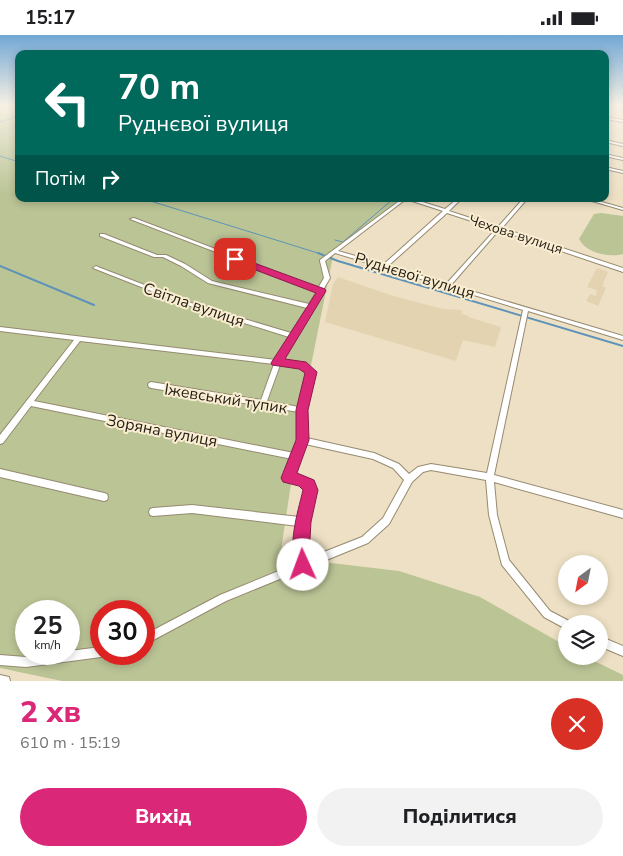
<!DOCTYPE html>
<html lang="uk">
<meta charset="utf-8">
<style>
:root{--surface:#fff;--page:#f2f2f2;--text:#202124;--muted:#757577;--accent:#db2777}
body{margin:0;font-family:"Nunito Sans",sans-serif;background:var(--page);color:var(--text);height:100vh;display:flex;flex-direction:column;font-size:19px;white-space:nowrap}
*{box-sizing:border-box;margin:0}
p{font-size:16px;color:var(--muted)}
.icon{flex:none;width:28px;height:28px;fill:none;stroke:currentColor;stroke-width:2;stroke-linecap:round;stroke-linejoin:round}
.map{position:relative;height:646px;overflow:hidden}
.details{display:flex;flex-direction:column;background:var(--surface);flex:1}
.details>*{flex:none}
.guide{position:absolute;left:15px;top:15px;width:594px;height:152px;border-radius:10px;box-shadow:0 2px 8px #0003;background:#00695c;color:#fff;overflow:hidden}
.needle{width:32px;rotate:212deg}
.tools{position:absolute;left:558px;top:520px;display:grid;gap:10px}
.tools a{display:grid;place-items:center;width:50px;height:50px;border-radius:50%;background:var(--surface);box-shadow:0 2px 8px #0003;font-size:25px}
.speed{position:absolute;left:15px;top:565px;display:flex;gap:10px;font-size:25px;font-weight:700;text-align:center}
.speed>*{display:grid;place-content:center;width:65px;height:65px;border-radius:50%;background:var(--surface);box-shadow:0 2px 8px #0003;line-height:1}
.speed small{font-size:12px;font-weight:400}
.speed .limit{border:8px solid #d22;background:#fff;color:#111}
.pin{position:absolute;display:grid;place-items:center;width:42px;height:42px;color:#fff;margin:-21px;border-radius:10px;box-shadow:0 2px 8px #0006}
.me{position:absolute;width:55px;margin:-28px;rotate:358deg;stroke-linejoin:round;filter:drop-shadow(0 0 4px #0008)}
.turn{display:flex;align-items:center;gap:18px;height:105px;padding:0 20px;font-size:22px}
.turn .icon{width:65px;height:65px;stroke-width:2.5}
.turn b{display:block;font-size:35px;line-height:42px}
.then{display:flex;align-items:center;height:48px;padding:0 20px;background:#0003;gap:10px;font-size:19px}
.round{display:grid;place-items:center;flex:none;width:52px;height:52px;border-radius:26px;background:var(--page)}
.summary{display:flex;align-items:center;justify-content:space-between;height:85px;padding:0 20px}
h1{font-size:30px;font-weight:800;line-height:38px;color:var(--accent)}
.button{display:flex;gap:10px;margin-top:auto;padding:10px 20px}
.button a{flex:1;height:58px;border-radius:30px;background:var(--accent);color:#fff;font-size:20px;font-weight:800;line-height:58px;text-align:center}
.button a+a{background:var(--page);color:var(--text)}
.status{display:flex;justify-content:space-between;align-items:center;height:35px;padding:0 25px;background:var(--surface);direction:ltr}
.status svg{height:14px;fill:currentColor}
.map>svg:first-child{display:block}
.built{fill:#e3d3b0}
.green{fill:#bac495;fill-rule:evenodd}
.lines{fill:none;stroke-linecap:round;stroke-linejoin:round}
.stream-far1{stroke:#5e93b9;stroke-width:1}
.stream{stroke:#5e93b9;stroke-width:2}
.minor-casing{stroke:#968a70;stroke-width:2}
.minor{fill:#fff;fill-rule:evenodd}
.route{fill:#db2777;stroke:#8e194d}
.labels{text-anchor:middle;stroke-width:4;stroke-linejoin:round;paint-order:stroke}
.far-street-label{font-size:14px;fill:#231e14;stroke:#faedd1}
.street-label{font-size:16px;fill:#231e14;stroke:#faedd1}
</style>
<div class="status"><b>15:17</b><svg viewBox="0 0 49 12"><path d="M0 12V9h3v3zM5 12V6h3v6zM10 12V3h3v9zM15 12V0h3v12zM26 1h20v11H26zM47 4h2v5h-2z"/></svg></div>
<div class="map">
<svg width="623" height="646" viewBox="0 0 623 646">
<rect width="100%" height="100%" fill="#ede0c4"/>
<path class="built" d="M597,233L608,237L602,251L606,253L598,271L586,266L590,259L596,261L597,255L587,252Z
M338,242L393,261L443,274L461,275L462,279L469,281L468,282L501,292L495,312L463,305L456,326L325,287L333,249Z"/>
<path class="green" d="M0,70H19V164H404L334,216L302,375L280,522L399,536L480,562L566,611V621H584L623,640V646H62L0,633ZM26,576H69V619H26ZM101,576H144V619H101Z
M601,178L623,181V219C609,223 586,218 579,204L594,179Z"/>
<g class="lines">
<path class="stream-far1" d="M0,87L19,81
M0,121L19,127
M144,164L321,219
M335,205L343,207L393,164"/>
<path class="stream" d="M318,218L338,226L623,311
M0,231L94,270"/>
<defs>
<path id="minor" d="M605,70L623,73V75L605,71Z
M605,82L623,85V87L605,84Z
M605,105L623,109V111L605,107Z
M605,119L623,123V125L605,121Z
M605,132L623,136V138L605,134Z
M402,164H406L338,216L384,229L443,176L409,165L408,164H413L445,174L457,164H461L449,176L498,192L523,164H527L502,193L623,233V237L499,195L451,250L623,301V305L528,276L494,440L623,475V483L494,447L497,480L509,525L550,576L569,586L571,589H566V594L544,582L502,530L489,480L486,445L431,435L423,437L412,447L389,489L368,508L226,566L144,610V600L220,560L298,528L297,514L298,491L192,478L153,481L150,480L149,477L150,474L153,473L192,470L300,482L305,463V451L301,448L285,446L284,443L292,424L31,371L3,408L0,409V400L74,305L0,296V292L276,325L289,302L187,270L93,233L96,231L98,232L191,268L291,298L307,273L208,248L181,231L163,222H154L100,201V199H104L157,220H166L185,229L212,246L309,269L317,256L130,184L134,183L318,253L324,243L320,226V225ZM447,178L496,194L447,248L388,231ZM335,218L523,275L487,438L431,429L418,432L409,439L399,429L374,418L307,403L305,375L314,337L304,328L282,325L312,274L315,272L314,271L321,258L324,256L323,255L330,243L325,226ZM80,306L274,329L261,365L151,347L149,348L148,350L149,352L151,353L299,377V405L294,418L34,366ZM280,330L300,332L308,338L299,372L267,366ZM305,409L373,424L393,433L404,445L383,483L362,502L306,524C305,512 305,497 307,485C310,472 317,460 312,446L302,441L293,440Z
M585,164H591L623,173V175Z
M0,434L104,458L107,459L108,462L107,465L104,466L0,442Z
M599,601L623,611V621L599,611Z
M101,612V619H105V621L101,622L26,632L0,630V620L26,622L50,619H69V616Z
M0,640L9,642L10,646H0Z"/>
</defs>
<use href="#minor" class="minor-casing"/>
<use href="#minor" class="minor"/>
</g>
<linearGradient id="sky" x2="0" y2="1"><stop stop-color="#71a7d5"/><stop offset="0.44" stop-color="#f7f1e4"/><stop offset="1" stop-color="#f7f1e4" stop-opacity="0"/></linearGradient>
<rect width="623" height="160" fill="url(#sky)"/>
<path class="route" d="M235,221L325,254L326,256L285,324L306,327L317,337L308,375L309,405L297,438L314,445L318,455L311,487L309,520L311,530L308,536L303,538L297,536C287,511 297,480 303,455L299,451L283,447L281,443L296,405V375L305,338L299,334L272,330L271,328L316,258L232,226L231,224Z"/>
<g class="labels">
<g class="far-street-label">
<text transform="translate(516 199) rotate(18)" y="5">Чехова вулиця</text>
</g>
<g class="street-label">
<text transform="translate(415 240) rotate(17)" y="6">Руднєвої вулиця</text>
<text transform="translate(194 269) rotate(19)" y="6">Світла вулиця</text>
<text transform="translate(226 363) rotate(9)" y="6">Іжевський тупик</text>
<text transform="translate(162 395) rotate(11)" y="6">Зоряна вулиця</text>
</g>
</g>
</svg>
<div class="tools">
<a><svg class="needle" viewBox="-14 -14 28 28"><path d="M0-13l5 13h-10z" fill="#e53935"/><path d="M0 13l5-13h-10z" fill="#757577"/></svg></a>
<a><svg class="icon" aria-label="layers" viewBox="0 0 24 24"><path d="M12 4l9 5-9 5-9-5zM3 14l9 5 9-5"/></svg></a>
</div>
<div class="speed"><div>25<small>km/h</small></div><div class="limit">30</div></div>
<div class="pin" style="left:235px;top:224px;background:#d93025"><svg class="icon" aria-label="arrive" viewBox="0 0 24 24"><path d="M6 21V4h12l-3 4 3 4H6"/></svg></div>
<svg class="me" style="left:303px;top:530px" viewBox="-20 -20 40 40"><circle r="19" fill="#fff"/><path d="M0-13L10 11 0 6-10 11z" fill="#db2777"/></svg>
<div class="guide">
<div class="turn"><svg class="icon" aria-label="left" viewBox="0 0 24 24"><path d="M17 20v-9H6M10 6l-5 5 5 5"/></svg><div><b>70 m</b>Руднєвої вулиця</div></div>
<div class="then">Потім<svg class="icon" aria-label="right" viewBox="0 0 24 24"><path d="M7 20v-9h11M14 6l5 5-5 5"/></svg></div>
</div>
</div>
<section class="details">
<div class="summary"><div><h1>2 хв</h1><p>610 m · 15:19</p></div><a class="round" style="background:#d93025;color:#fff"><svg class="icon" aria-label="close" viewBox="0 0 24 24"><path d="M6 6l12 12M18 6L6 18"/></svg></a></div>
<div class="button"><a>Вихід</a><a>Поділитися</a></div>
</section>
